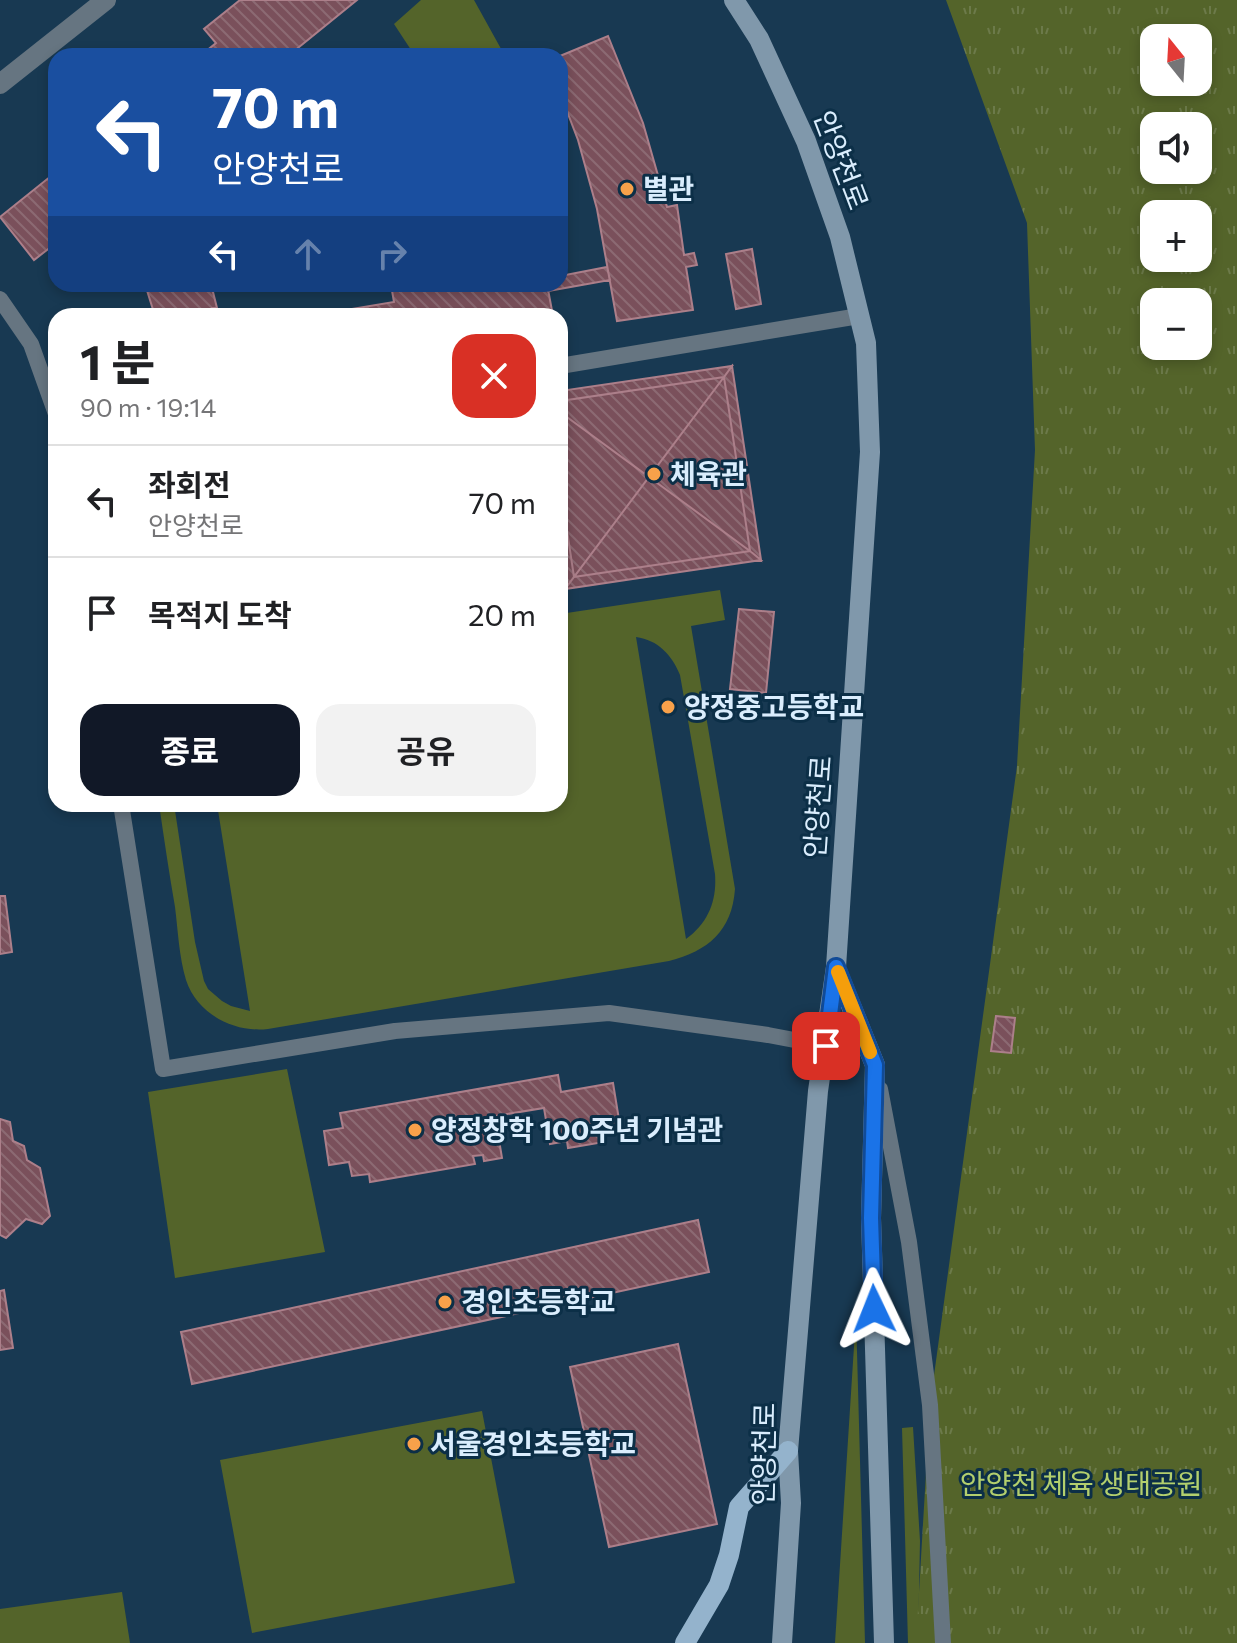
<!DOCTYPE html>
<html lang="ko">
<meta charset="utf-8">
<style>
:root{--surface:#fff;--page:#f2f2f2;--text:#202124;--muted:#757577;--line:#e0e0e0;--accent:#111827}
body{margin:0;font-family:Commissioner,"Noto Sans KR",sans-serif;background:var(--page);color:var(--text);height:100vh;display:flex;flex-direction:column;font-size:30px;white-space:nowrap}
*{box-sizing:border-box;margin:0}
p{font-size:26px;color:var(--muted)}
.icon{flex:none;width:44px;height:44px;fill:none;stroke:currentColor;stroke-width:2;stroke-linecap:round;stroke-linejoin:round}
.map{position:relative;flex:1;overflow:hidden}
.side{position:absolute;left:48px;top:308px;width:520px;height:504px;display:flex;flex-direction:column;background:var(--surface);border-radius:24px;box-shadow:0 4px 12px #0003}
.side>*{flex:none}
.hud{position:absolute;left:48px;top:48px;width:520px;height:244px;border-radius:24px;box-shadow:0 4px 12px #0003;background:#1a4fa0;color:#fff;overflow:hidden}
.needle{width:52px;rotate:342deg}
.fabs{position:absolute;left:1140px;top:24px;display:grid;gap:16px}
.fabs a{display:grid;place-items:center;width:72px;height:72px;border-radius:16px;background:var(--surface);box-shadow:0 4px 12px #0003;font-size:40px}
.pin{position:absolute;display:grid;place-items:center;width:68px;height:68px;color:#fff;margin:-34px;border-radius:16px;box-shadow:0 4px 12px #0006}
.me{position:absolute;width:88px;margin:-44px;rotate:358deg;stroke-linejoin:round;filter:drop-shadow(0 0 6px #0008)}
.turn{display:flex;align-items:center;gap:28px;height:168px;padding:0 32px;font-size:36px}
.turn .icon{width:104px;height:104px;stroke-width:2.5}
.turn b{display:block;font-size:56px;line-height:68px}
.lanes{display:flex;align-items:center;height:76px;padding:0 32px;background:#0003;justify-content:center;gap:40px;direction:ltr}
.lanes .off{opacity:.35}
.round{display:grid;place-items:center;flex:none;width:84px;height:84px;border-radius:24px;background:var(--page)}
.head{display:flex;align-items:center;justify-content:space-between;height:136px;padding:0 32px}
h1{font-size:48px;font-weight:700;line-height:60px}
.cta{display:flex;gap:16px;margin-top:auto;padding:16px 32px}
.cta a{flex:1;height:92px;border-radius:24px;background:var(--accent);color:#fff;font-size:32px;font-weight:700;line-height:92px;text-align:center}
.cta a+a{background:var(--page);color:var(--text)}
ul{padding:0;list-style:none}
li{display:flex;align-items:center;gap:24px;height:112px;padding:0 32px;border-top:2px solid var(--line)}
li div{flex:1}
li b{display:block;font-size:30px}
li em{font-style:normal}
.map>svg:first-child{display:block}
.grass{fill:#54642a;fill-rule:evenodd}
.park{fill:url(#park-tufts);fill-rule:evenodd}
.building{fill:url(#building-back-hatch);stroke:#ac7f8a;stroke-width:2}
.lines{fill:none;stroke-linecap:round;stroke-linejoin:round}
.service{stroke:#667581;stroke-width:16}
.pedestrian{stroke:#667581;stroke-width:20}
.secondary{stroke:#8098ab;stroke-width:20}
.primary{stroke:#94b3cc;stroke-width:20}
.route-casing{stroke:#114b97;stroke-width:20}
.route{stroke:#1a73e8;stroke-width:14}
.slow{stroke:#f59e0b;stroke-width:14}
.poi-dot{fill:#f8a14a;stroke:#0c2f47;stroke-width:3}
.labels{text-anchor:middle;stroke-width:6;stroke-linejoin:round;paint-order:stroke}
.street-label{font-size:28px;fill:#daedfd;stroke:#0c2f47}
.poi-label{font-size:28px;font-weight:bold;fill:#daedfd;stroke:#0c2f47;text-anchor:start}
.park-label{font-size:28px;fill:#b3cf6d;stroke:#0c2f47}
</style>
<div class="map">
<svg width="1237" height="1643" viewBox="0 0 1237 1643">
<defs>
<pattern id="park-tufts" width="24" height="20" patternUnits="userSpaceOnUse" patternTransform="scale(2)"><rect width="24" height="20" fill="#54642a"/><path d="M3 7l-1-3M5 7V3M7 7l1-3M15 17l-1-3M17 17v-4M19 17l1-3" fill="none" stroke="#6c7a4a"/></pattern>
<pattern id="building-back-hatch" width="6" height="6" patternUnits="userSpaceOnUse" patternTransform="scale(2)"><rect width="6" height="6" fill="#7a505b"/><path d="M-1 5l2 2M0 0l6 6M5-1l2 2" fill="none" stroke="#8c6a73"/></pattern>
</defs>
<rect width="100%" height="100%" fill="#183952"/>
<path class="grass" d="M421,0H474L505,56H415L394,24Z
M720,590L725,620L691,626L735,889C732,931 708,951 669,961L268,1029C234,1033 197,1014 186,980C179,957 178,931 175,907C169,873 164,838 159,804H174L195,942L204,981L208,989L222,1001L231,1006L250,1011L217,804H560V614ZM636,637C658,640 672,655 680,675L715,874C717,901 708,923 686,939Z
M287,1069L325,1252L175,1278L148,1092Z
M856,1315L865,1643H835Z
M482,1411L515,1583L252,1633L220,1460Z
M913,1427L920,1541L918,1643H908L902,1428Z
M122,1592L130,1643H0V1609Z"/>
<path class="park" d="M946,0H1237V1643H916L930,1405L1017,766L1035,450L1027,223ZM1154,38H1198V82H1154ZM1154,126H1198V170H1154ZM1154,214H1198V258H1154ZM1154,302H1198V346H1154Z"/>
<path class="building" d="M240,0H357L288,56H200L216,43L204,29Z
M608,36L643,123L667,207L677,205L684,255L694,253L697,265L686,267L693,310L617,321L597,209L578,140L560,93V56Z
M56,172V243L34,260L0,217Z
M752,249L761,304L736,309L726,254Z
M607,267L610,280L548,291L547,284H560V276Z
M145,284H211L217,308H212L213,314L203,316H155Z
M397,284H470L471,290L509,284H547L553,316H310L394,302L391,285Z
M732,366L761,560L565,589L560,557V391Z
M732,366L761,560L750,551L724,377Z
M732,366L724,377L560,401V391Z
M724,377L649,477L560,412V401Z
M724,377L750,551L649,477Z
M560,412L649,477L574,577L560,484Z
M649,477L750,551L574,577Z
M560,484L574,577L565,589L560,557Z
M750,551L761,560L565,589L574,577Z
M739,609L774,612L766,693L730,689Z
M0,896H5L12,952L0,954Z
M996,1016L1015,1018L1011,1053L991,1051Z
M558,1075L561,1092L613,1083L621,1132L603,1135L604,1142L568,1148L567,1141L550,1144L544,1108L495,1116L502,1158L484,1161L483,1155L473,1156L475,1164L370,1182L369,1174L352,1176L349,1162L329,1165L324,1131L343,1128L340,1113Z
M0,1119L10,1122L13,1141L24,1146L27,1160L40,1168L50,1216L42,1224L26,1219L6,1238L0,1235Z
M698,1220L709,1272L192,1384L181,1332Z
M4,1290L13,1348L0,1350V1291Z
M678,1344L717,1524L609,1547L570,1367Z"/>
<g class="lines">
<path class="service" d="M0,299L31,344L56,414
M560,366L859,316
M121,804L163,1069L395,1031L609,1013L768,1035L826,1046
M880,1089L909,1242L930,1405L943,1643"/>
<path class="pedestrian" d="M0,84L106,0"/>
<path class="secondary" d="M734,0L759,39L806,141L840,237L866,343L870,452L836,967L818,1091L788,1451L791,1503L782,1643
M837,971L875,1065L871,1218L884,1643"/>
<path class="primary" d="M685,1643L719,1585L729,1555L739,1507L788,1451"/>
</g>
<g class="lines">
<defs>
<path id="route" d="M826,1046L836,967L875,1065L871,1218L874,1309"/>
</defs>
<use href="#route" class="route-casing"/>
<use href="#route" class="route"/>
<path class="slow" d="M838,972L870,1052"/>
</g>
<g class="poi-dot">
<circle cx="627" cy="189" r="8"/>
<circle cx="654" cy="474" r="8"/>
<circle cx="668" cy="707" r="8"/>
<circle cx="415" cy="1130" r="8"/>
<circle cx="445" cy="1302" r="8"/>
<circle cx="414" cy="1444" r="8"/>
</g>
<g class="labels">
<g class="street-label">
<text transform="translate(841 160) rotate(69)" y="10">안양천로</text>
<text transform="translate(818 807) rotate(-86)" y="10">안양천로</text>
<text transform="translate(764 1454) rotate(-89)" y="10">안양천로</text>
</g>
<g class="poi-label">
<text x="643" y="199">별관</text>
<text x="670" y="484">체육관</text>
<text x="684" y="717">양정중고등학교</text>
<text x="431" y="1140">양정창학 100주년 기념관</text>
<text x="461" y="1312">경인초등학교</text>
<text x="430" y="1454">서울경인초등학교</text>
</g>
<g class="park-label">
<text x="1081" y="1494">안양천 체육 생태공원</text>
</g>
</g>
</svg>
<div class="fabs">
<a><svg class="needle" viewBox="-14 -14 28 28"><path d="M0-13l5 13h-10z" fill="#e53935"/><path d="M0 13l5-13h-10z" fill="#757577"/></svg></a>
<a><svg class="icon" aria-label="sound" viewBox="0 0 24 24"><path d="M4 9h4l5-4v14l-5-4H4zM17 9q2 3 0 6"/></svg></a>
<a>+</a>
<a>−</a>
</div>
<div class="pin" style="left:826px;top:1046px;background:#d93025"><svg class="icon" aria-label="arrive" viewBox="0 0 24 24"><path d="M6 21V4h12l-3 4 3 4H6"/></svg></div>
<svg class="me" style="left:874px;top:1309px" viewBox="-20 -20 40 40"><path d="M0-17L14 15 0 8-14 15z" fill="#1a73e8" stroke="#fff" stroke-width="4"/></svg>
<div class="hud">
<div class="turn"><svg class="icon" aria-label="left" viewBox="0 0 24 24"><path d="M17 20v-9H6M10 6l-5 5 5 5"/></svg><div><b>70 m</b>안양천로</div></div>
<div class="lanes"><svg class="icon" aria-label="left" viewBox="0 0 24 24"><path d="M17 20v-9H6M10 6l-5 5 5 5"/></svg><svg class="icon off" aria-label="ahead" viewBox="0 0 24 24"><path d="M12 20V5M6 11l6-6 6 6"/></svg><svg class="icon off" aria-label="right" viewBox="0 0 24 24"><path d="M7 20v-9h11M14 6l5 5-5 5"/></svg></div>
</div>
<section class="side">
<div class="head"><div><h1>1 분</h1><p>90 m · 19:14</p></div><a class="round" style="background:#d93025;color:#fff"><svg class="icon" aria-label="close" viewBox="0 0 24 24"><path d="M6 6l12 12M18 6L6 18"/></svg></a></div>
<ul>
<li><svg class="icon" aria-label="left" viewBox="0 0 24 24"><path d="M17 20v-9H6M10 6l-5 5 5 5"/></svg><div><b>좌회전</b><p>안양천로</p></div><em>70 m</em></li>
<li><svg class="icon" aria-label="arrive" viewBox="0 0 24 24"><path d="M6 21V4h12l-3 4 3 4H6"/></svg><div><b>목적지 도착</b></div><em>20 m</em></li>
</ul>
<div class="cta"><a>종료</a><a>공유</a></div>
</section>
</div>
